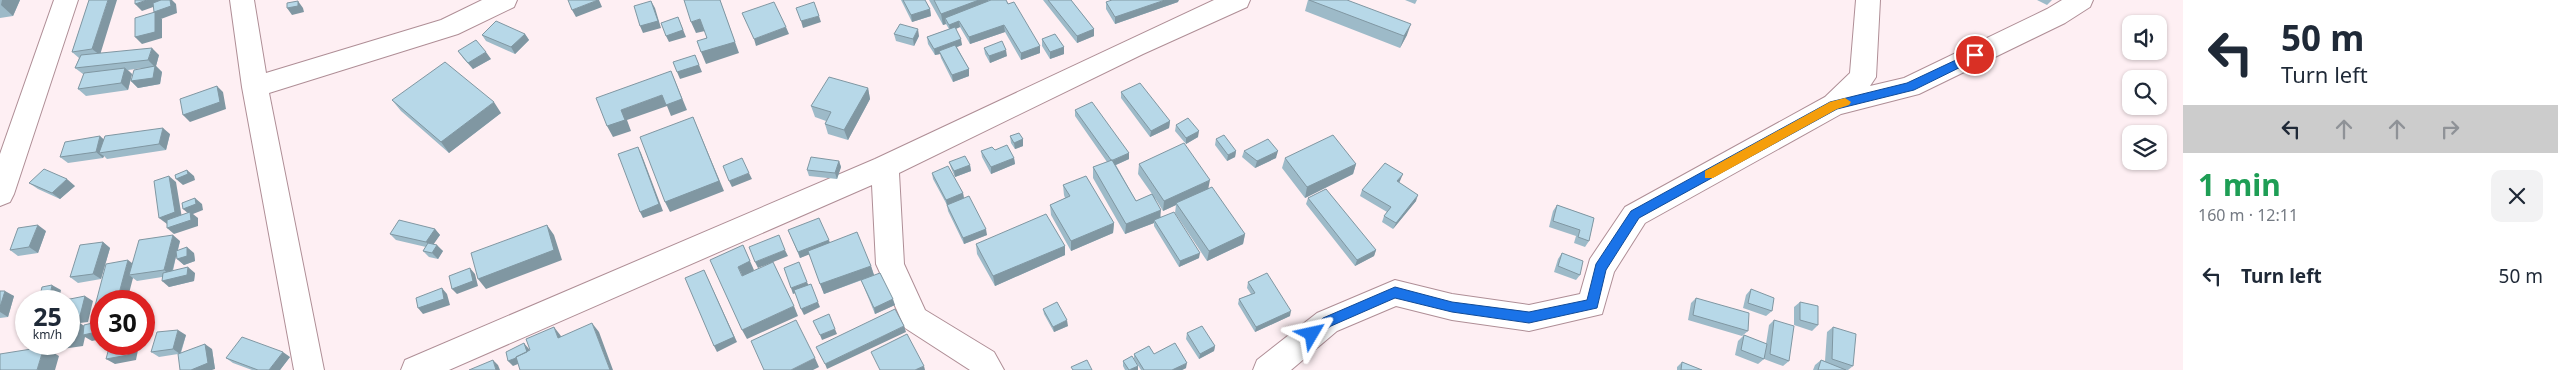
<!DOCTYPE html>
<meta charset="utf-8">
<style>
:root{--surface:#fff;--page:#f2f2f3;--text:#1f2937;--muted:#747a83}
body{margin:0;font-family:"Noto Sans",sans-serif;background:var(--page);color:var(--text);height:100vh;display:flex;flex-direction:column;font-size:19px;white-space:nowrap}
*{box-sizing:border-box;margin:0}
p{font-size:16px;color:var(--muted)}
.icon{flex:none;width:28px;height:28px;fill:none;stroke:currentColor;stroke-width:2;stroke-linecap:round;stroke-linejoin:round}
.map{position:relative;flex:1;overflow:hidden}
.side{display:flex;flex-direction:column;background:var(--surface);width:375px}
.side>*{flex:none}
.guide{background:#fff;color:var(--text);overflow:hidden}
.buttons{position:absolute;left:2122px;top:15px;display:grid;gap:10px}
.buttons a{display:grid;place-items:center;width:45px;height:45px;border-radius:10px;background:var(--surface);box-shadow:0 1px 4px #0004;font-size:25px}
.speed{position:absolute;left:15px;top:290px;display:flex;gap:10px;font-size:25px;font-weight:700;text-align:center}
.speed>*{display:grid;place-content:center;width:65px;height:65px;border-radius:50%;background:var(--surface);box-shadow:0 1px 4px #0004;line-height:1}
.speed small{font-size:12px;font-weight:400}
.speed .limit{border:8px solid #d22;background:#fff;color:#111}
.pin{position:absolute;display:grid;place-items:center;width:42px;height:42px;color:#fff;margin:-21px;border:2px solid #fff;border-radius:50%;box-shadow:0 1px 5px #0007}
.me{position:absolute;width:55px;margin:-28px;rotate:54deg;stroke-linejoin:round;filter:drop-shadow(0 0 4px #0008)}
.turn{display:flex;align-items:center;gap:18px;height:105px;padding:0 15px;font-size:22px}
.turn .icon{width:65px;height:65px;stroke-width:2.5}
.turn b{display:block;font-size:35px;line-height:42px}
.lanes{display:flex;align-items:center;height:48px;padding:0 15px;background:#0003;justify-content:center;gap:25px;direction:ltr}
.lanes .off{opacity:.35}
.round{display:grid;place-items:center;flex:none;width:52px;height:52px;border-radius:10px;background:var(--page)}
.headline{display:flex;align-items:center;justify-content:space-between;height:85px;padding:0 15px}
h1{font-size:30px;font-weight:700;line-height:38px;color:#1e9e55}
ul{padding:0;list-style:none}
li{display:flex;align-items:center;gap:15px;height:75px;padding:0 15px}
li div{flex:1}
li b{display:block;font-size:19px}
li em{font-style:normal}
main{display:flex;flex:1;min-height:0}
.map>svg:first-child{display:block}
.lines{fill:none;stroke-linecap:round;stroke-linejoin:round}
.street-casing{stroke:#af8e96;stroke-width:2}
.street{fill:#fff;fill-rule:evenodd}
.wall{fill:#9dbac8}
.shaded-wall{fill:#8097a2}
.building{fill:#b7d8e8;stroke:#8097a2}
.route{fill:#1a73e8;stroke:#114b97}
.slow{fill:#f59e0b}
</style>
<main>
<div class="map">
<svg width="2183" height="370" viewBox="0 0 2183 370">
<rect width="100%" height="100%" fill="#feeff3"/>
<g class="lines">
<defs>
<path id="street" d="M54,0H78L14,194L10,202L0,206V154Z
M230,0H254L266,73L441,20L482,0H517L514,7L458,34L269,93L324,370H294L242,87Z
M1214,0H1250L1247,7L1143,54L899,173L904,264L925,310L994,352L1004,370H970L905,328L876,264L872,185L449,370H401L405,360L875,159Z
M1856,0H1880L1876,77L1870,86L1904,78L2047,9L2062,0H2093L2090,7L2065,23L1919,94L1841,114L1645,223L1614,272L1602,314L1529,331L1452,320L1396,306L1337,331L1291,370H1253L1257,360L1317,313L1395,280L1452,294L1529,305L1580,294L1590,259L1625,207L1825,97L1850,73Z"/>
</defs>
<use href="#street" class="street-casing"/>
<use href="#street" class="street"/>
</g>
<path class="wall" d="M0,0H20L13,16L0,18Z
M89,0L101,53L159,55L156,66L162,72L160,84L138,88L131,81L144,68L128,70L132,74L128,90L86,96L78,89L84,74H83L75,68L79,58L72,52Z
M901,0H925L930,9L931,16L912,22Z
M929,0H988V1V0H1006L1040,53L1021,60L1005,32L970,44L960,27L956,29L962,45L957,47L969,69V76L953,82L941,58L940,54L935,55L928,44L927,37L949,29L946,24L943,25Z
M1043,0H1071L1094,29V36L1077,43Z
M1308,0H1347L1407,35L1400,48L1305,11Z
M1405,0H1417L1415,4Z
M2037,0H2052L2047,5Z
M1106,2H1178L1115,24L1106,9Z
M525,34L529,40L515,54L486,41L482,35Z
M894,34L919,36L914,46L896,41Z
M1042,39L1064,47V54L1050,59L1042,46Z
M984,48L1007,56L990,63L985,54Z
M458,51L491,59L473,69L463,58Z
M868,88L870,99L848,140L828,134L825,124L826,121L815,117L811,106Z
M1121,92L1170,121L1169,128L1150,137L1121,98Z
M392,100L501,113L449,153L401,111Z
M1075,110L1129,153V159L1116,165L1136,201L1152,194L1138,174L1139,164L1209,188L1245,234L1243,244L1207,261L1175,213L1176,205L1163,211L1155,198L1161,218L1199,258L1179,267L1154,226V223L1125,234L1093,178V167L1107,162L1075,116Z
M1176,125L1198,137L1186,144L1175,131Z
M170,134L166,150L107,159L104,156L103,158L68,163L60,157L104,139Z
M1010,136L1023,139V146L1015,149L1011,143Z
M1216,139L1236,151L1235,157L1227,161L1215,145Z
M995,150L1014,158L1015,164L991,174L982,157L981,151Z
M1244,151L1276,158L1255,168L1242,157Z
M1285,158L1356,164L1353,174L1305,198L1282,168Z
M839,161L841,167L837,179L809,176L807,170Z
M949,162L970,165L971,171L955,177L951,168Z
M932,173L963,193L964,198L987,235L964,244L948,211L947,205L933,179Z
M1400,181L1399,183L1416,201L1393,229L1382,222L1384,216L1387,212L1360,196L1362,190Z
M29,183L75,186L60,199L38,189Z
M1063,185L1114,223L1113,233L1071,251L1051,215L1050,205L1065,198L1064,195Z
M1308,198L1376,250L1374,256L1355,266L1306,204Z
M1557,205L1594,218L1589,241L1585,247L1574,243L1576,236L1549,227L1553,211Z
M435,229L440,235L433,244L443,251L438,259L429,257L423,251L426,247L396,240L390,234Z
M788,230L830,242L871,266L874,275L895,305L875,314L861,280L873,276L824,294L809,254L800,258Z
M46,231L38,253L18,256L10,250Z
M180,241L178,250L194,253L195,261L184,265L177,259L176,256L173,271L195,273L194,281L169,287L162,277L137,281L133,278L101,301V310L95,306L132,264Z
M103,242L110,248L101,279L78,283L70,277Z
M976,244L1065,246V255L995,286L977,254Z
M1562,253L1580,275L1576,280L1554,272L1558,259Z
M1248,282L1290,316L1255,332L1238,304L1239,299L1251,294L1247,288Z
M1751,289L1772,311L1766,316L1743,308L1746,295Z
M0,291L14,296L8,317L0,318Z
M1696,298L1748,331L1742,336L1688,320L1691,303Z
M1800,302L1818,325L1812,331L1794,325V307Z
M1043,309L1068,326L1054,332L1044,314Z
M1774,320L1789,361L1783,366L1764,359L1765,352L1764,359L1758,364L1735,355L1738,341L1744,335L1766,344L1769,325Z
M1833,327L1853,366L1848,370H1813L1815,365L1821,360L1825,361L1827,332Z
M1187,333L1215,346L1214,351L1199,359L1186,339Z
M186,335L181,353L212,349L215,369L178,354L159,357L151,352Z
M1134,354H1154L1186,368L1182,370H1141L1134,359Z
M290,357L280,370H252L233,363L226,358Z
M1123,361L1138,366V370H1125L1123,366Z
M1682,362L1702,370H1677V367Z"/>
<path class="shaded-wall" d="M2,0H20L13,16L1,5Z
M108,0H117L100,55L92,49Z
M147,0H172L176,4L177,13L161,19H162V38L142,44L135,37L155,13L154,12L170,1L142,11L135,4Z
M598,0H599L602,7L576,17L572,10Z
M720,0L739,53L706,64L701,52Z
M979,0H988L989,8L945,18L946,24L943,25L941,14Z
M1165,0H1179L1178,2L1115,24V17Z
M298,1L303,8L304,12L292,15L287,8Z
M651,1L655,8L661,28L643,33L640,26Z
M930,9L931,16L912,22L911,15Z
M819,16L821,22L803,28L801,21Z
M678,17L686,37L669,42L666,36Z
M700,19L705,31L696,33L691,22Z
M959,21L960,27L950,31L949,25Z
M1411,24L1407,35L1400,48L1404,36Z
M1004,25L1005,32L970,44L969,37Z
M786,27L789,34L756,46L754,39Z
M918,29L919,36L914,46L913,39Z
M1094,29V36L1077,43V36Z
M525,34L529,40L515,54L511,47Z
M961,39L962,45L941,53L939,51L940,54L935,55L934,49Z
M1040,46V53L1021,60V53Z
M1064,47V54L1050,59V52Z
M152,48L159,55L156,66L162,72L160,84L138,88L131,81L155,67L148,60Z
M1006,50L1007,56L990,63L989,56Z
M486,52L491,59L473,69L468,63Z
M695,55L702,72L680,79L677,72Z
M125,68L132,74L128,90L121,83Z
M969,69V76L953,82L952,75Z
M671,71L687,110L671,116L667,106L627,120L631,131L613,137L607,126L621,110L662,95Z
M217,86L223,92L226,109L190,122L183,115Z
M868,88L870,99L848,140L844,130Z
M494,102L501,113L449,153L441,142Z
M693,117L724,191L670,212L665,202Z
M1170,121L1169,128L1150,137L1151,131Z
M163,128L170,134L166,150L159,144Z
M1199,131L1198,137L1186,144V138Z
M100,136L108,143L99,153L104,156L103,158L96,152Z
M1023,139V146L1015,149L1014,143Z
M638,147L641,153L663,211L643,218L640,212Z
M1236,151L1235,157L1227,161L1228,155Z
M1278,151L1276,158L1255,168L1257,161Z
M1129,153V159L1111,167L1112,161Z
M1014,158L1015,164L991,174V167Z
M839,161L841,167L837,179L835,173Z
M1356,164L1353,174L1305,198L1307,187Z
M970,165L971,171L955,177L954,171Z
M187,170L194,176L195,180L183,185L176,179Z
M749,173L752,179L732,187L729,181Z
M1403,174L1400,181L1394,188L1397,181Z
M169,176L176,182L182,218L167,224L159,218Z
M67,179L75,186L60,199L52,193Z
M1210,180L1208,190L1176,203V205L1163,211L1164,201Z
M963,193L964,199L947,206L946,200Z
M1418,195L1416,201L1393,229L1396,223Z
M195,198L202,204L203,210L193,214L198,218V226L174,234L167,228L190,215L183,209Z
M1161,210L1160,220H1154V223L1125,234L1126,224Z
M1114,223L1113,233L1071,251V241Z
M38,225L46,231L38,253L29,247Z
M547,225L554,235L562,260L486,289L478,279Z
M435,229L440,235L431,248L426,242Z
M986,229L987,235L964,244L963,238Z
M1245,234L1243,244L1207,261L1209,251Z
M173,235L180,241L171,276L164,270Z
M829,240L831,246L800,258L798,252Z
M103,242L110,248L101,279L93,274Z
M437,245L443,251L438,259L432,253Z
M743,245L754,270L747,285L738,267Z
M1065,246V255L995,286L993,276Z
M187,247L194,253L195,261L184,265L177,259Z
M785,250L788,256L758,268L755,262Z
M1376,250L1374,256L1355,266L1357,260Z
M1200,253L1199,258L1179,267L1180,261Z
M128,260L136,266L129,275L133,278L127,301H117Z
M871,266L874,275L824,294L820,284Z
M188,267L195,273L194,281L169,287L162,281Z
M470,268L475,274L478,286L457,294L452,289Z
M704,270L737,342L717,352L714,346Z
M807,282L810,288L793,294L791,288Z
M52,285L61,290L59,301H49Z
M442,288L447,294L450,305L423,314L418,308Z
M5,291L14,296L8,317L0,312V307Z
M85,296L93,301L88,322L80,323L87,328L101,329V339L92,341L85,337L83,346L62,349L53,344H69V318Z
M893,299L895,305L875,314L874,308Z
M818,302L820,307L804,315L801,309Z
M794,306L798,316L747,339L742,330Z
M1291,311L1290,316L1255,332L1256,327Z
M1067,320L1068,326L1054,332L1053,327Z
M592,323L599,332L613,370H610Z
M904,326L906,332L827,369L825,364Z
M554,327L561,336L566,346L558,338Z
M835,329L837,334L822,340L820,335Z
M178,330L186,335L180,354L173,349Z
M524,343L529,349L533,358L513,366L508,361Z
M130,344H138L139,345L136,360L115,364L106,359Z
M205,344L212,349L215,369L212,370H191Z
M1215,346L1214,351L1199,359L1200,354Z
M44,347L59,356L55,370H37Z
M283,352L290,357L280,370H269Z
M815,358L819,367L813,370H791Z
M493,360L498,365L500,370H496Z
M1187,363L1186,368L1182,370H1172Z
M924,366L925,370H915Z
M1138,366V370H1129Z"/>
<path class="building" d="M89,0H108L92,49L72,52Z
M135,0H147L135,4Z
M161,0H170L171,6L154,12L153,3Z
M568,0H598L572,10Z
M684,0H720L735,42L701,52L697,41L707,38L700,19L691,22Z
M903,0H925L930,9L911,15Z
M934,0H979L941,14Z
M991,0H1006L1008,4L1014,2L1040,46L1021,53L1004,25L969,37L959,21L949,25L945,18Z
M1048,0H1071L1094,29L1077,36Z
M1112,0H1165L1115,17L1106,2Z
M1309,0H1347L1411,24L1404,36Z
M298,1V6L287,8V3Z
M651,1L658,21L640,26L634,6Z
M774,2L786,27L754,39L742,13Z
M814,2L819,16L801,21L796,8Z
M155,12V32L135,37V18Z
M678,17L683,30L666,36L661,23Z
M496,21L525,34L511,47L482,35Z
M900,24L918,29L913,39L894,34Z
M955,27L961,39L934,49L927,37Z
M1055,34L1064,47L1050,52L1042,39Z
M476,40L486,52L468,63L458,51Z
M1002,41L1006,50L989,56L984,48Z
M955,45L969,69L952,75L939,51Z
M152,48L148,60L75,68L81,55Z
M695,55L699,65L677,72L673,62Z
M445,62L494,102L441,142L392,100Z
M155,66L153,78L131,81L134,70Z
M125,68L121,83L78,89L84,73Z
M671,71L682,99L666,105L662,95L621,110L625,120L607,126L596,98Z
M829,77L868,88L844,130L825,124L831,112L811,106Z
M1140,83L1170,121L1151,131L1121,92Z
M217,86L220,102L183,115L180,99Z
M1092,102L1129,153L1113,160H1111L1075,110Z
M693,117L719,181L665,202L640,137Z
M1188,118L1199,131L1186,138L1176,125Z
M163,128L159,144L99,153L105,136Z
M1019,133L1023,139L1014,143L1010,136Z
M1224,135L1236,151L1228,155L1216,139Z
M1333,135L1356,164L1307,187L1285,158Z
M100,136L96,152L60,157L65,142Z
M1268,139L1278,151L1257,161L1244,151Z
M1184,143L1210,180L1164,201L1139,164Z
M1007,145L1014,158L991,167L981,151L992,147L995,150Z
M638,147L659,204L640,212L618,154Z
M965,156L970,165L954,171L949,162Z
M811,157L839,161L835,173L807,170Z
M742,158L749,173L729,181L723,166Z
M1112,160L1136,201L1152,194L1161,210L1126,224L1093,167Z
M1385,163L1403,174L1397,181L1418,195L1396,223L1384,216L1391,207L1362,190Z
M948,166L963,193L946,200L932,173Z
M44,169L67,179L52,193L29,183Z
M187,170L188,174L176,179L175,175Z
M169,176L175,212L159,218L154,181Z
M1086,176L1114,223L1071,241L1050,205L1070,196L1063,185Z
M1212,187L1245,234L1209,251L1176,203Z
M1326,189L1376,250L1357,260L1308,198Z
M969,196L986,229L963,238L947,205Z
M195,198L196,204L183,209L182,203Z
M1557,205L1594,218L1589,241L1578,237L1580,230L1553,221Z
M190,212L191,220L167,228V220Z
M1174,212L1200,253L1180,261L1154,220Z
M1046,214L1065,246L993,276L976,244Z
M819,218L829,240L798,252L788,230Z
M399,220L435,229L426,242L390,234Z
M38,225L29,247L10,250L18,228Z
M547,225L554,250L478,279L471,253Z
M857,232L871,266L820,284L808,251Z
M173,235L164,270L129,275L139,240Z
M779,235L785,250L755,262L749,247Z
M103,242L93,274L70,277L80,245Z
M428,243L437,245L432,253L423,251Z
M743,245L750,261L738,267L742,276L773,262L794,306L742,330L710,260Z
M187,247V256L177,259L176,251Z
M1562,253L1583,261L1580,275L1558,266Z
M128,260L117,301H101V305L95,306L106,264Z
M799,262L807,282L791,288L784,268Z
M188,267L187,275L162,281L163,273Z
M470,268L473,281L452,289L449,276Z
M704,270L734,337L714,346L685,278Z
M880,273L893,299L874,308L861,280Z
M1267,273L1291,311L1256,327L1239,299L1255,293L1248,282Z
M811,284L818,302L801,309L794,290Z
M52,285L49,301H39L42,287Z
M442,288L444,299L418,308L416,298Z
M1751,289L1774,298L1772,311L1748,303Z
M0,291H5L0,307Z
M85,296L80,316L69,318V301H65V300Z
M1696,298L1749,313L1748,331L1693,315Z
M1057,302L1067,320L1053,327L1043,309Z
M1800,302L1818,306V325L1800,320Z
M895,309L904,326L825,364L816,347Z
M829,314L835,329L820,335L813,321Z
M796,320L815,358L791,370H764L751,341Z
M1774,320L1794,326L1789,361L1770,354Z
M101,321V331L83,335L84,325Z
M79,323L74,340L69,341V324Z
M592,323L610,370H520L516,357L530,350L526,339L554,327L558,338Z
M1202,326L1215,346L1200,354L1187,333Z
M1833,327L1856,334L1853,366L1832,359Z
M178,330L173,349L151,352L157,332Z
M907,334L924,366L915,370H880L871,352Z
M1744,335L1767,344L1764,359L1741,350Z
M242,337L283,352L269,370H258L226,358Z
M524,343L527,352L516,357V358L508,361L506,352Z
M1175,343L1187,363L1172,370H1144L1134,354L1149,346L1154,354Z
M110,344H130L128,355L106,359Z
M205,344L208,363L191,370H180L178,354Z
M44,347L37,370H0V354Z
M1132,356L1138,366L1129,370L1123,361Z
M493,360L496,370H469Z
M1087,360L1092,370H1073L1071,367Z
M1821,360L1846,370H1818Z
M1682,362L1702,370H1681Z"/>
<path class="route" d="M1975,51L1980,55L1979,58L1914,90L1837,109L1639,218L1606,270L1597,308L1529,323L1452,312L1395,298L1331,326L1312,340L1306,334L1323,318L1395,287L1452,302L1529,312L1587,300L1596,264L1631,211L1830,102L1907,83Z"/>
<path class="slow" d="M1845,98L1851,102L1849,105L1837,109L1713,178H1705V171L1830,102Z"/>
</svg>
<div class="buttons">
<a><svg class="icon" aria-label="sound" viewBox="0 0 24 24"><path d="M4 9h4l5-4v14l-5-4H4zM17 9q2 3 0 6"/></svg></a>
<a><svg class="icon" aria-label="search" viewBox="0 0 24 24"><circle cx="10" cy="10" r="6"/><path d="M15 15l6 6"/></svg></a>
<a><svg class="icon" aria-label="layers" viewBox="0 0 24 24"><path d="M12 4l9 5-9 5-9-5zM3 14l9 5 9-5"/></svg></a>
</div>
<div class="speed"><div>25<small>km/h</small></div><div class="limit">30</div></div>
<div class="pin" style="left:1975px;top:55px;background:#d93025"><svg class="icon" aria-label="arrive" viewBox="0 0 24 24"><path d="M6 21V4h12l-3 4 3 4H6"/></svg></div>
<svg class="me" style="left:1312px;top:334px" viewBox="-20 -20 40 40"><path d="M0-17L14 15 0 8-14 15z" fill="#1a73e8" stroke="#fff" stroke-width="4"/></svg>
</div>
<section class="side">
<div class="guide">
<div class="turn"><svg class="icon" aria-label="left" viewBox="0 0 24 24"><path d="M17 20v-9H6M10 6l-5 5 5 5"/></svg><div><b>50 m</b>Turn left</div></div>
<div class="lanes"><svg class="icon" aria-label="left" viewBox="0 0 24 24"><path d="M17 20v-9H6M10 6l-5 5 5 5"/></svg><svg class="icon off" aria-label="ahead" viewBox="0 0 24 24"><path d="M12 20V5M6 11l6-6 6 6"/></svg><svg class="icon off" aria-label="ahead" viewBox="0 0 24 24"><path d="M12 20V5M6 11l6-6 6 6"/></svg><svg class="icon off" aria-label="right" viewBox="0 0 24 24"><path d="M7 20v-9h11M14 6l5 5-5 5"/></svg></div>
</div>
<div class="headline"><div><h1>1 min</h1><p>160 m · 12:11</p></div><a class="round"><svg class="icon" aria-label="close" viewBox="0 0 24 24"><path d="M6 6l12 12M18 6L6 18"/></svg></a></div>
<ul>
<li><svg class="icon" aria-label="left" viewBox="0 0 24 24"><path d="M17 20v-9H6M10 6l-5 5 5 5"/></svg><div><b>Turn left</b></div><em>50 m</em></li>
</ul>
</section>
</main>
